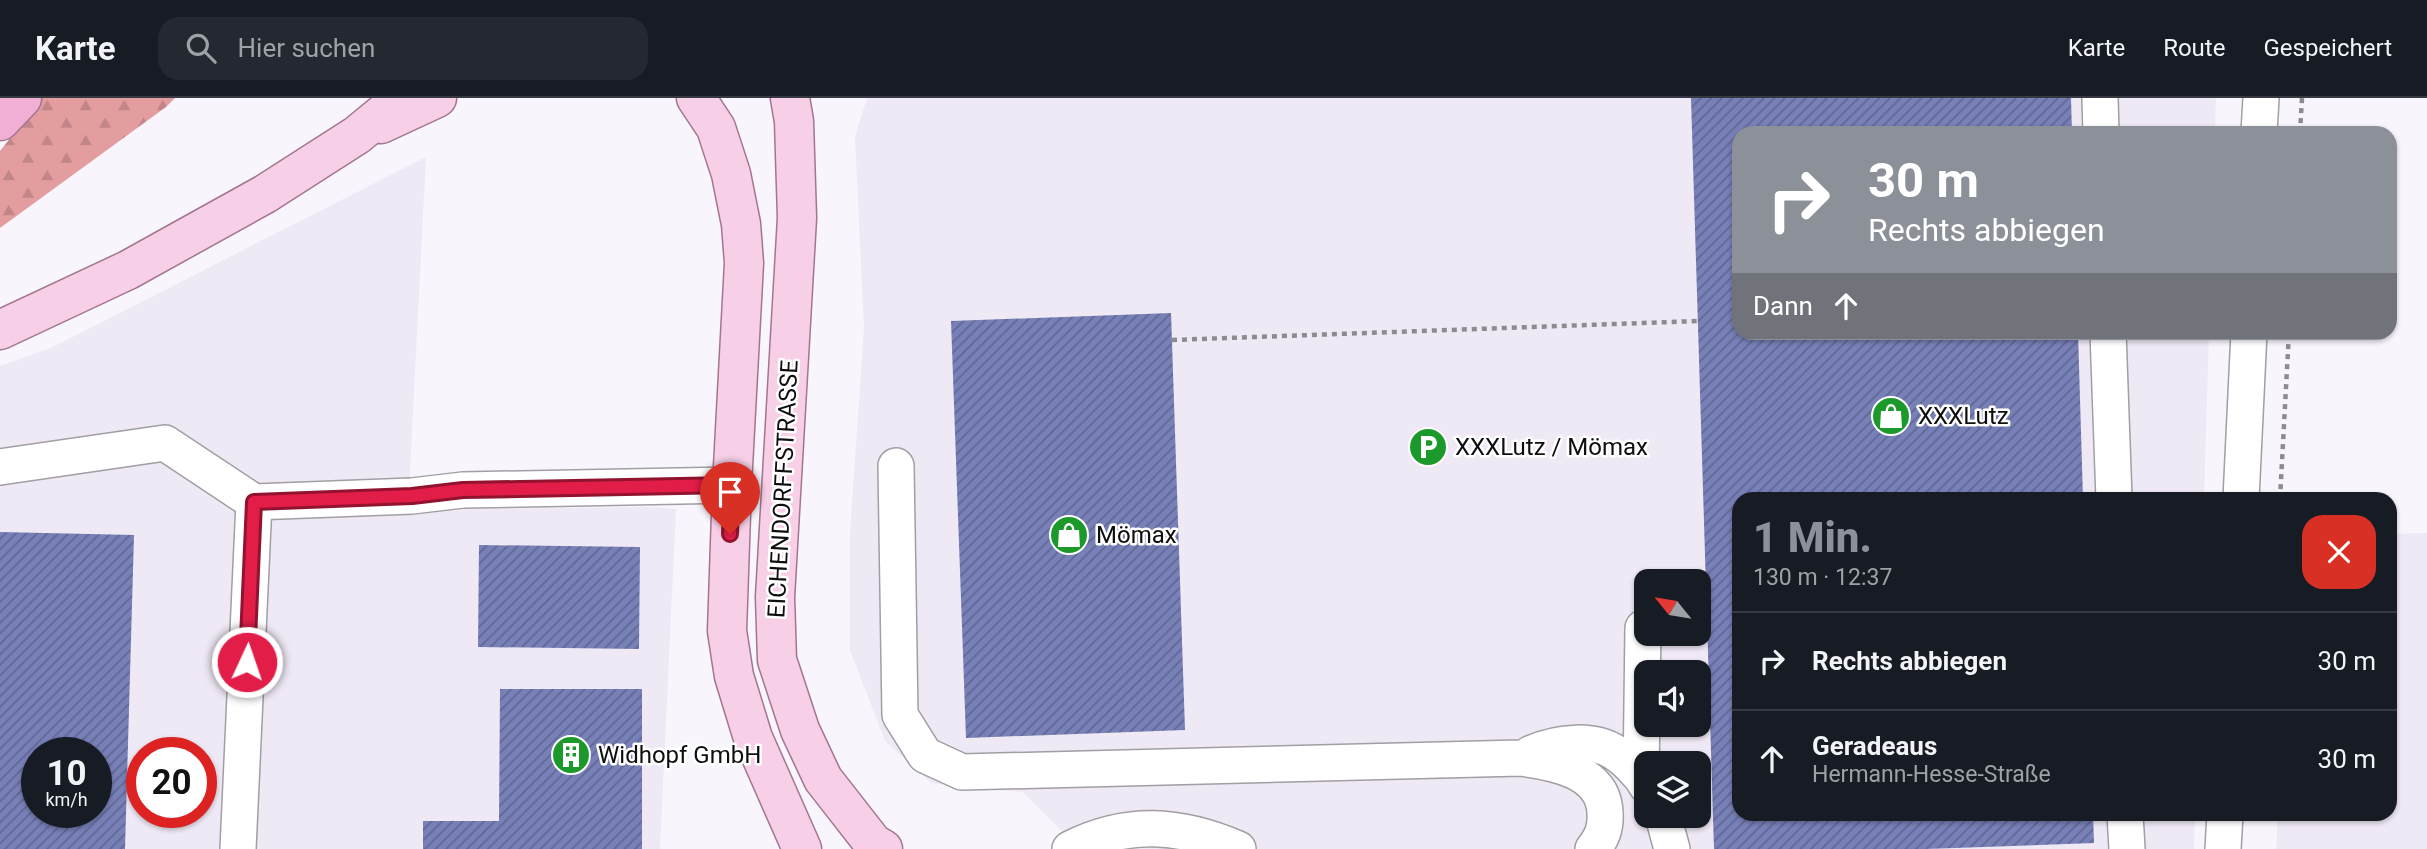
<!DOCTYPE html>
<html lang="de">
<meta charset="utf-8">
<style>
:root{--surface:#171b24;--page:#242831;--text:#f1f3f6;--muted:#9ea1a6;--line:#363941;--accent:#8c9099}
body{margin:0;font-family:Roboto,sans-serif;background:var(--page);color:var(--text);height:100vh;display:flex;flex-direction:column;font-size:26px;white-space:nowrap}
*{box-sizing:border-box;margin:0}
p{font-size:23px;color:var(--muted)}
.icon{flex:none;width:38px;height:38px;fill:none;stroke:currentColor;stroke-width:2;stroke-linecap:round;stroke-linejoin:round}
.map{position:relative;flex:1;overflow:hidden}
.panel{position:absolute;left:1732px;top:394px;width:665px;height:329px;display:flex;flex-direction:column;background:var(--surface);border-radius:21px;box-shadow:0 2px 5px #0004}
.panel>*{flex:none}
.banner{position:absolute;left:1732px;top:28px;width:665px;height:214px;border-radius:21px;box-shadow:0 2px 5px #0004;background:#8c9099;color:#fff;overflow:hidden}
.needle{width:46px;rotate:300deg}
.controls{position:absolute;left:1634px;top:471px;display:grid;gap:14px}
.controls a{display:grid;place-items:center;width:77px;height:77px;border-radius:14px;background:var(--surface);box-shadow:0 2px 5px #0004;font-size:35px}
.speed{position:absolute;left:21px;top:639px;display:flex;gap:14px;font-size:35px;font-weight:700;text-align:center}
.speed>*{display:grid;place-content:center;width:91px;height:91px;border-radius:50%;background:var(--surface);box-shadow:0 2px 5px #0004;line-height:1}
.speed small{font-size:18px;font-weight:400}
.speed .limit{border:10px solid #d22;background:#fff;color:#111}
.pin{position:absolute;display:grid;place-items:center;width:60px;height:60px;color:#fff;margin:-72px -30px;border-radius:50% 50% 50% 0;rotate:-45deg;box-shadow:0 0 7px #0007}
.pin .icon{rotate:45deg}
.me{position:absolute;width:77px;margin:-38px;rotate:3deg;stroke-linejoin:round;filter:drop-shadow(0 0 5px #0008)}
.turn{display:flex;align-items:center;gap:24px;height:147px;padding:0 21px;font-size:32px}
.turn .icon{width:91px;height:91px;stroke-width:2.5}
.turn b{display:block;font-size:49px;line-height:60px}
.then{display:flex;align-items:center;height:66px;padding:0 21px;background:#0003;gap:14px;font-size:26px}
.round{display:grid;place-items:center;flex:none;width:74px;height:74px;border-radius:21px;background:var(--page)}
.head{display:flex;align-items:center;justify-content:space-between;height:119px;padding:0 21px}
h1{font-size:42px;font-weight:800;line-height:52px;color:var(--accent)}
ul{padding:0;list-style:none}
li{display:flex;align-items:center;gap:21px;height:98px;padding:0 21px;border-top:2px solid var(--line)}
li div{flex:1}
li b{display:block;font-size:26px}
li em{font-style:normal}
header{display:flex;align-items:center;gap:42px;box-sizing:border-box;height:98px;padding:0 35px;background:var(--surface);border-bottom:2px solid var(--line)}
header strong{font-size:33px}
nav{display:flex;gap:38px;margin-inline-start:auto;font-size:24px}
.search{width:490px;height:63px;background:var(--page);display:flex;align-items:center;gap:18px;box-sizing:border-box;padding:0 24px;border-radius:21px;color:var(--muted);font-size:26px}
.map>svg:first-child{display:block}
.built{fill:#efe8f5;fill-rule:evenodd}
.forest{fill:url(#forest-firs)}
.building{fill:url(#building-hatch);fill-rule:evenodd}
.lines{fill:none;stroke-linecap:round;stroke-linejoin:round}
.minor-casing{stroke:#a19ea4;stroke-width:38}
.major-casing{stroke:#a27690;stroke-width:41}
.highway-casing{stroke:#a27690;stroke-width:41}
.path{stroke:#8d8b90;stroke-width:4.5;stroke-dasharray:5 5;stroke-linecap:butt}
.minor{stroke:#fff;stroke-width:35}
.major{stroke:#f7cfe6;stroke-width:38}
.highway{stroke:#f2afd5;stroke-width:38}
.route-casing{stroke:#92132f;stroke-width:18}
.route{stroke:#e11d48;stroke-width:12}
.labels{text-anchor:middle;stroke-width:5;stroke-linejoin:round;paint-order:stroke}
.poi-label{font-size:24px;fill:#0e0d0f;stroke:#fff;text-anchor:start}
.street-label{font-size:24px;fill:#0e0d0f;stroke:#fff}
</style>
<header>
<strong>Karte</strong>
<div class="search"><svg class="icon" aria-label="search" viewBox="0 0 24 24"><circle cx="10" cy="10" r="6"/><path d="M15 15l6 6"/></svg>Hier suchen</div>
<nav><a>Karte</a><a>Route</a><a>Gespeichert</a></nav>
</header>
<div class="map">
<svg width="2427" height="751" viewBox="0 0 2427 751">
<defs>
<pattern id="forest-firs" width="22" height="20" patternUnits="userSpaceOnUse" patternTransform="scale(1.75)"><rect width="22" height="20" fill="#e49d9f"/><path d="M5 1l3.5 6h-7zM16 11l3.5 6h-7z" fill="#c28688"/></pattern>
<pattern id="building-hatch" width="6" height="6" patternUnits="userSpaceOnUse" patternTransform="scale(1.75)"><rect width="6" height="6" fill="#7880b8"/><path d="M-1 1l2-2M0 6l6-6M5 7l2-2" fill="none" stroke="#616794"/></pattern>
</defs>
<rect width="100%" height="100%" fill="#f9f5fd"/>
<path class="built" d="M867,0H2216L2215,35H1740V234L2209,235L2204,401H1740V716H2195L2194,751H1080L1023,694L969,690L931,685L885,643L850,552V434L864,230L855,39ZM1647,483H1699V536H1647ZM1647,574H1699V626H1647ZM1647,665H1699V718H1647Z
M426,59L408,412L649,409L676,411L660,751H0V268L51,250ZM37,654H96V714H37ZM142,654H201V714H142Z
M2427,435V751H2276L2278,716H2390L2391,436Z"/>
<path class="forest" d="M42,0H175L166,9L0,130V53Z"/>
<path class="building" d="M1691,0H2071L2072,35H1740V234H2078L2083,401H1740V716H2093L2094,745L1926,751H1714Z
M1171,215L1185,632L966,640L951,223Z
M0,434L134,437L125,751H0ZM37,654H96V714H37Z
M479,447L640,449L639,551L478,549Z
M500,591H642V751H423V723H499Z"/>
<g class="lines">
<defs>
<path id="minor" d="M2100,0L2101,35
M2259,35L2261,0
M2108,234L2114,401
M896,368L900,617L925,657L962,674L1520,660C1553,664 1604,673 1605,715C1606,730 1602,740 1593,751
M0,369L165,345L254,404L412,398L463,392L732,387
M2241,401L2249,234
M1643,530L1641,679L1647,688
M1530,656C1556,644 1597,638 1621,659C1628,664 1635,672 1641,679
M2125,716L2127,751
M1663,718L1672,751
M238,751L254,404
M1070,751C1127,722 1180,726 1238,751
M2223,751L2225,716"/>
<path id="major" d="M696,0L716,30L731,76L741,126L744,165L732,387L727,533L734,578L753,640L802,751
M790,0L794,23L797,120L775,499L777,562L800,632L823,681L873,745L883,751
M381,26L437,0
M0,232L128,172L265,96L357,37L402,0"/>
<path id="highway" d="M0,23L22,0"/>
</defs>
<use href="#minor" class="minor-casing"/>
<use href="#major" class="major-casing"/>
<use href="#highway" class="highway-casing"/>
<path class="path" d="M2300,35L2302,0
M1172,242L1698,223
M2280,401L2289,234"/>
<use href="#minor" class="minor"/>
<use href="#major" class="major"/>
<use href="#highway" class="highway"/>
</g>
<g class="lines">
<defs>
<path id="route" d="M247,564L254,404L412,398L463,392L732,387L730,436"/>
</defs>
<use href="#route" class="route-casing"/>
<use href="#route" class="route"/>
</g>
<defs>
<symbol id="shop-disc" viewBox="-11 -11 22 22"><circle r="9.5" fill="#1c992b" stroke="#fff"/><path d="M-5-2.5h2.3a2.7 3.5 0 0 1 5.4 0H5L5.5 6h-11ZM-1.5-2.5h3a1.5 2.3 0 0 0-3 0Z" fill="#fff"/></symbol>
<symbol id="parking-disc" viewBox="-11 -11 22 22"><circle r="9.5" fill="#1c992b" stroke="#fff"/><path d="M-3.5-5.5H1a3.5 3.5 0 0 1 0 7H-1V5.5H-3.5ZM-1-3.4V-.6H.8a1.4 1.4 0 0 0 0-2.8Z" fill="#fff"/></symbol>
<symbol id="building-disc" viewBox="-11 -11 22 22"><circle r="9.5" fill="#1c992b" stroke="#fff"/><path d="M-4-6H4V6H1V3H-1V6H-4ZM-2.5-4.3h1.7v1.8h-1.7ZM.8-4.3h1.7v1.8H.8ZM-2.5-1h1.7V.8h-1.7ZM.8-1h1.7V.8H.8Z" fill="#fff"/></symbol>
</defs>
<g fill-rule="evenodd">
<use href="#shop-disc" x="1869" y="296" width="44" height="44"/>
<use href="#parking-disc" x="1406" y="327" width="44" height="44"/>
<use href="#shop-disc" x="1047" y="415" width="44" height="44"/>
<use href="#building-disc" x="549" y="635" width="44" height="44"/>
</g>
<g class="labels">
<g class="poi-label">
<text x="1918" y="326">XXXLutz</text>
<text x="1455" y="357">XXXLutz / Mömax</text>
<text x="1096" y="445">Mömax</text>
<text x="598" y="665">Widhopf GmbH</text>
</g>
<g class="street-label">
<text transform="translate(783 391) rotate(-87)" y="8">EICHENDORFFSTRASSE</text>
</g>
</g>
</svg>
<div class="controls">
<a><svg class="needle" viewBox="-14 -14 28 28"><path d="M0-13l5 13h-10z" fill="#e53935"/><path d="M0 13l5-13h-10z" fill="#9ea1a6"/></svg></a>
<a><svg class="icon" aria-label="sound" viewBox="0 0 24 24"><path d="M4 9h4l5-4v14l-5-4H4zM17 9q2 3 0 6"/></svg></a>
<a><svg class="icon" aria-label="layers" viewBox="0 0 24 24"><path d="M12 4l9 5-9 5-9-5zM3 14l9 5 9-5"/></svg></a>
</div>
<div class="speed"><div>10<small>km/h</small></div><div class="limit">20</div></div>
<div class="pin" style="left:730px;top:436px;background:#d93025"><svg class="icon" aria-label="arrive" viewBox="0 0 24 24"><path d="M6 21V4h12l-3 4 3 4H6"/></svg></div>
<svg class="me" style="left:247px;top:564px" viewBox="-20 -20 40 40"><circle r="17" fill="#e11d48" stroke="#fff" stroke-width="3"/><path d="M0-11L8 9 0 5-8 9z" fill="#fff"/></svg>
<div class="banner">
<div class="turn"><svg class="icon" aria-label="right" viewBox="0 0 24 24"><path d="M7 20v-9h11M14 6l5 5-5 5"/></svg><div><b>30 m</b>Rechts abbiegen</div></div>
<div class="then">Dann<svg class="icon" aria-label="ahead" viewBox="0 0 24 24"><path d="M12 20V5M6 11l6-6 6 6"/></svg></div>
</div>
<section class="panel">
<div class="head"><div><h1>1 Min.</h1><p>130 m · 12:37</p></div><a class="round" style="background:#d93025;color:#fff"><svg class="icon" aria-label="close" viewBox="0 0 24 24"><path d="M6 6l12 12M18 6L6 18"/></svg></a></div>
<ul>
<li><svg class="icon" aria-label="right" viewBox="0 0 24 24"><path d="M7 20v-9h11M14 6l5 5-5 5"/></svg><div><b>Rechts abbiegen</b></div><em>30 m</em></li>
<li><svg class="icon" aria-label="ahead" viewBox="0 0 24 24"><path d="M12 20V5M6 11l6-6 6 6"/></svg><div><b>Geradeaus</b><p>Hermann-Hesse-Straße</p></div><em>30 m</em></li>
</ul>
</section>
</div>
